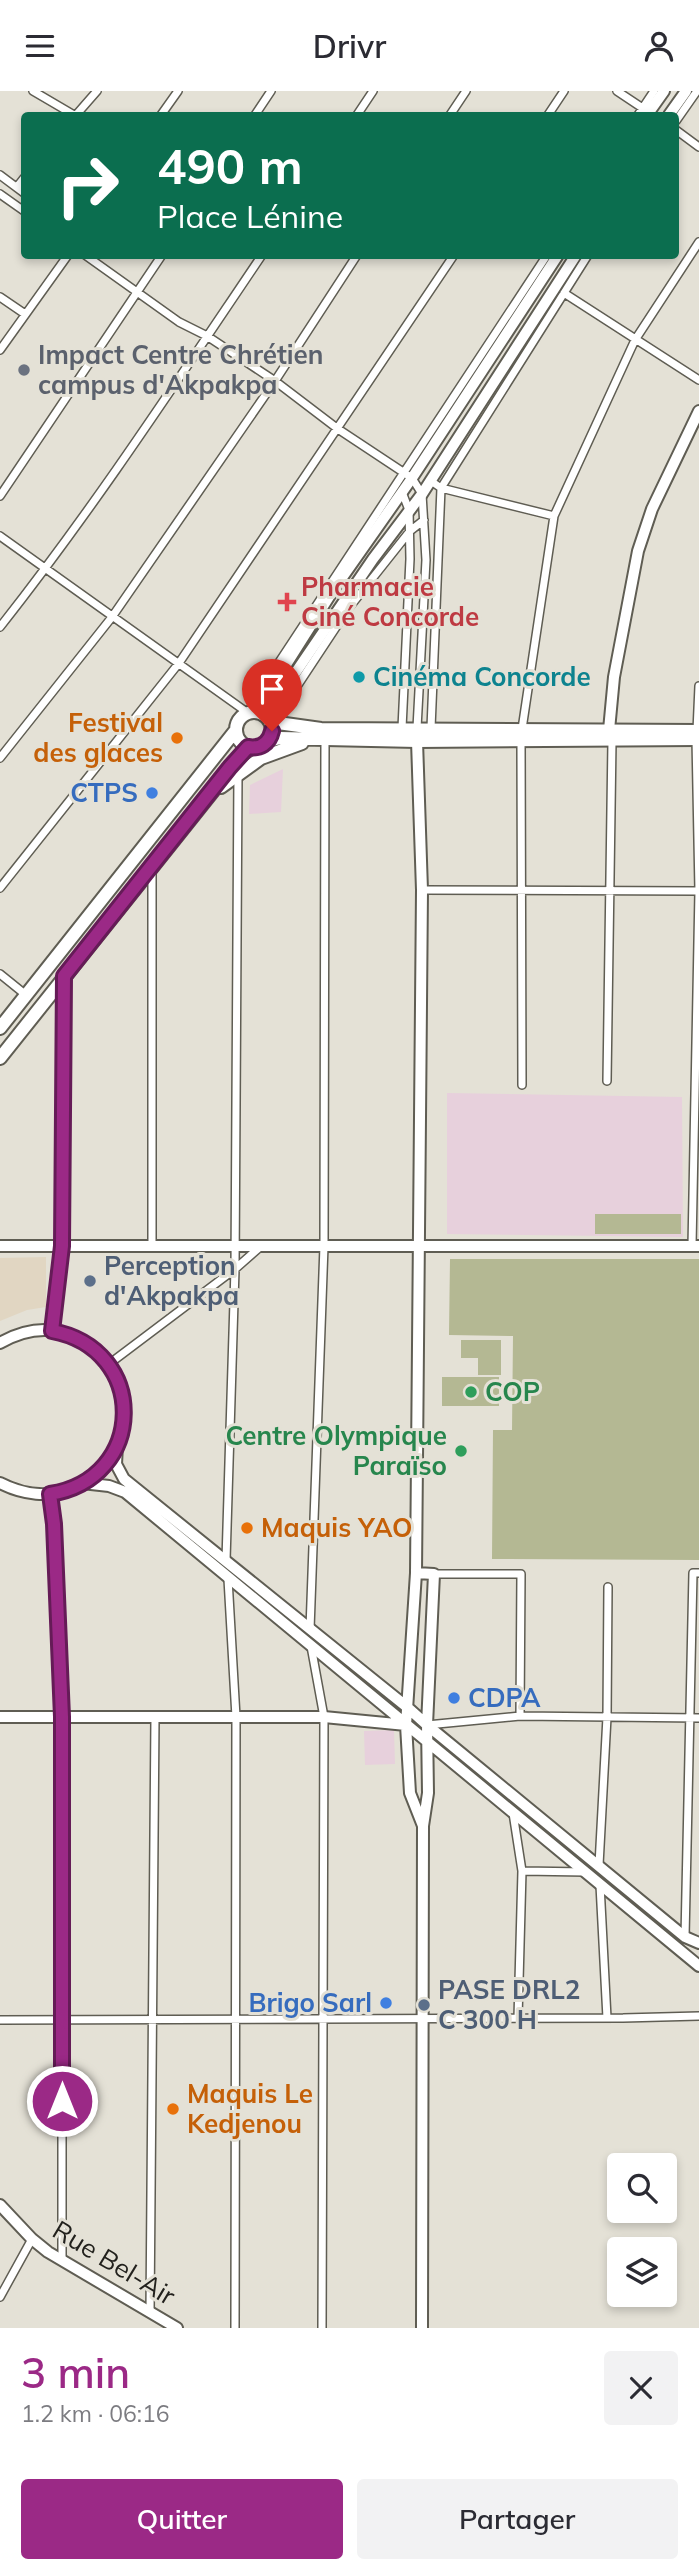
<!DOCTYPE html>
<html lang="fr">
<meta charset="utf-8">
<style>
:root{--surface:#fff;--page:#f2f2f3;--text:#2b2b33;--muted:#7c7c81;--accent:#9b2986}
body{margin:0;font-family:Mulish,sans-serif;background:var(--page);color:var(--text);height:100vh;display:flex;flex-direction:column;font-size:26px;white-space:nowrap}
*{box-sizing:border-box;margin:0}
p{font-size:23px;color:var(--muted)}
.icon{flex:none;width:38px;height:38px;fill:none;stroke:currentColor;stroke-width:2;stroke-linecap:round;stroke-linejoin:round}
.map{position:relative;height:2237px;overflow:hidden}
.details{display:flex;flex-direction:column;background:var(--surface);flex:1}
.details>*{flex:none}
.guide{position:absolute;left:21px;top:21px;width:658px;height:147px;border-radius:7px;box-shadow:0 4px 10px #0003;background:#0b6e4f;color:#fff;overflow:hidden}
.fabs{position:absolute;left:607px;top:2062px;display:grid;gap:14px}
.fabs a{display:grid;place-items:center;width:70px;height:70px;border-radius:7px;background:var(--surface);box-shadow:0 4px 10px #0003;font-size:35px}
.pin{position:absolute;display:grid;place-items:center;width:60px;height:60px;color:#fff;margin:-72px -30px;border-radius:50% 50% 50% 0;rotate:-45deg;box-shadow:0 0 7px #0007}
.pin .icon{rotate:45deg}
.me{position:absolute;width:77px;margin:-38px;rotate:0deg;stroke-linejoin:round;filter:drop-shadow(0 0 5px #0008)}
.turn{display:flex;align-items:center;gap:24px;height:147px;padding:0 21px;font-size:32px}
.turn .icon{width:91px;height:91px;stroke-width:2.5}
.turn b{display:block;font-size:49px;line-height:60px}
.round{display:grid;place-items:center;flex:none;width:74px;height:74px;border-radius:7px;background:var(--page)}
.summary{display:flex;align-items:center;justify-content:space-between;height:119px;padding:0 21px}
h1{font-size:42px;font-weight:600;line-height:52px;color:var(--accent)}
.button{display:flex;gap:14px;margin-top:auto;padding:14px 21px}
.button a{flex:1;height:80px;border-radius:7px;background:var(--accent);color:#fff;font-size:28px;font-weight:600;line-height:80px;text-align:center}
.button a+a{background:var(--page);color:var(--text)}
header{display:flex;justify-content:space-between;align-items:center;height:91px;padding:0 21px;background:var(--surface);font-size:32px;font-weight:600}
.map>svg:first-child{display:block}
.education{fill:#e7d0dc}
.medical{fill:#e1d6c2}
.green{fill:#b4b893}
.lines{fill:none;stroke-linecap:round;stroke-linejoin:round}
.street-casing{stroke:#5f5d53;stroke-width:10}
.secondary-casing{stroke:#5f5d53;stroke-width:14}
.primary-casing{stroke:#5f5d53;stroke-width:16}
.street{stroke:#fff;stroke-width:7}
.secondary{stroke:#fff;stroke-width:10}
.primary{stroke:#fff;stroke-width:12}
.route-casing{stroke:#651b57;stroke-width:18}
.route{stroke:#9b2986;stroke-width:12}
.worship-dot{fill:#6b7280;stroke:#e4e1d6;stroke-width:2.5}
.health-dot{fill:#e0444e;stroke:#e4e1d6;stroke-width:2.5}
.culture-dot{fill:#0f9aa8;stroke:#e4e1d6;stroke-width:2.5}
.food-dot{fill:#e8710a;stroke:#e4e1d6;stroke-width:2.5}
.shop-dot{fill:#3f7fe0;stroke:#e4e1d6;stroke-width:2.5}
.service-dot{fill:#5c6f8a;stroke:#e4e1d6;stroke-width:2.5}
.leisure-dot{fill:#2e9e5b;stroke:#e4e1d6;stroke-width:2.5}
.labels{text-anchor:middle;stroke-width:6;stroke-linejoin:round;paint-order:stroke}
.worship-label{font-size:26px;font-weight:bold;fill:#5b616d;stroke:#e4e1d6;text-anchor:start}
.health-label{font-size:26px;font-weight:bold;fill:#be3a42;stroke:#e4e1d6;text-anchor:start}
.culture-label{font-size:26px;font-weight:bold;fill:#0d838f;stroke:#e4e1d6;text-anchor:start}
.food-label{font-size:26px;font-weight:bold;fill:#c56008;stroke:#e4e1d6;text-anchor:start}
.shop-label{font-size:26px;font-weight:bold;fill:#366cbe;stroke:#e4e1d6;text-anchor:end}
.service-label{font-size:26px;font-weight:bold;fill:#4e5e75;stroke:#e4e1d6;text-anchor:start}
.leisure-label{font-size:26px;font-weight:bold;fill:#27864d;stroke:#e4e1d6;text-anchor:start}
.street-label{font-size:26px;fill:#22211d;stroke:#e4e1d6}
</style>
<header><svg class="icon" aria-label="menu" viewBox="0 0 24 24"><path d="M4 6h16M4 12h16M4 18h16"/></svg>Drivr<svg class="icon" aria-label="person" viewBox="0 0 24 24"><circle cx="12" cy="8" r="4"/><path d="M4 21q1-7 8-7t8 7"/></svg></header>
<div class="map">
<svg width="699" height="2237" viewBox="0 0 699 2237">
<rect width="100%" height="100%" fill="#e4e1d6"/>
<path class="education" d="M283,678L281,721L249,723L250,694Z
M447,1002L682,1006L683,1146L447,1143Z
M394,1639L395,1673L365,1674L364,1640Z"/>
<path class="medical" d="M46,1166V1216L27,1219L0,1230V1167Z"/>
<path class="green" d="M595,1123H681V1143H595Z
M450,1168H699V1469L492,1468L493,1339H512L513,1245L449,1244Z
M461,1249H501V1284H478V1267H461Z
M442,1286H499V1315H442Z"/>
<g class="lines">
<defs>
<path id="street" d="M33,0L74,24
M617,0L653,24
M76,24L97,0
M161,24L178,0
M255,24L271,0
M357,24L373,0
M450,24L466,0
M548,24L564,0
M638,24L654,0
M676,30L697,0
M676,39L699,56
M0,84L24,102
M17,96L24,87
M0,103L24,120
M85,164L179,231L207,245L275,290L338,338L412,387L422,403L426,469L417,637
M564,202L699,289
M0,206L25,223
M0,259L68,164
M431,390L441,397L554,425
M0,405L162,164
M0,445L248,622
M0,536C94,417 177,290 262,164
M251,621L270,585L547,164
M274,630L348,518L410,440L424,429
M402,637L410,468L409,419L402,401
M431,637L441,397L588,164
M522,638L554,425L635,249L699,151
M697,640L699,595
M521,649L522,994
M0,667L112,526L275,290L357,164
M152,777V1155
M0,797L179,572L454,164
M422,799L699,800
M0,883L26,904
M607,990L612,650
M692,1155L699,800L696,648
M52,1240L62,1155L64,888
M109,1273L235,1178L260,1156
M50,1403L54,1433L62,1626V2170
M226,1469L235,1178L238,683
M434,1483H521L520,1625
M228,1488L236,1626L235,2237
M310,1538L324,1155L325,649
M311,1555L324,1626L322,2237
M427,1634L520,1625L699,1627
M513,1722L522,1780L518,1927
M599,1774L607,1626L608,1496
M522,1780L586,1781
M600,1794L607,1927
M685,1846L693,1482H699
M0,1929L623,1927L699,1925
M0,2206L32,2148
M150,2222L155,1626"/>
<path id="secondary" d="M647,24L664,0
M669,24L686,0
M256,621L332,501L412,387L558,164
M266,625L373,468L422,403L576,164
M609,639L614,586L638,460L652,418L699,320
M417,650L422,799L416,1482L406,1634L410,1702L423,1735
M0,1155H699
M0,1252C103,1193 179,1354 73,1397C49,1407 23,1404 0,1392
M117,1355L116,1373L124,1388L407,1616L427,1634L685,1846L699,1852
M82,1392L109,1395L125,1401L699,1875
M416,1482L434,1483L427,1634L428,1702L423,1735L422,2237
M0,1626H324L406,1634
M0,2114L32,2148L48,2161L177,2237"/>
<path id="primary" d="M236 639a18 18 0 1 1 36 0a18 18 0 1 1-36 0Z
M268,627L278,632L321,638L699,640
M268,650L280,647L417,650L699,648
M221,696L261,667L302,652
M0,937L236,639
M0,967L248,656"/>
</defs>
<use href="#street" class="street-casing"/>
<use href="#secondary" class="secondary-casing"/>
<use href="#primary" class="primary-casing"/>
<use href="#street" class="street"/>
<use href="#secondary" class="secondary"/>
<use href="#primary" class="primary"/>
</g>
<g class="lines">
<defs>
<path id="route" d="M62,2010V1626L54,1433L50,1403C147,1388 149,1258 52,1240L62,1155L64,885L230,676L248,656C260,658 269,653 272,640"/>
</defs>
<use href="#route" class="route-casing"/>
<use href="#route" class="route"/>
</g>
<circle class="worship-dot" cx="24" cy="279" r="7"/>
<path class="health-dot" d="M283.5 500.5h7v7h7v7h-7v7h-7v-7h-7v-7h7z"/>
<circle class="culture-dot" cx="359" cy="586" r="7"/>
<g class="food-dot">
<circle cx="177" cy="647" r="7"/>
<circle cx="247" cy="1437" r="7"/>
<circle cx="173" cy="2018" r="7"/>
</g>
<g class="shop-dot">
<circle cx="152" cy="702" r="7"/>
<circle cx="454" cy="1607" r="7"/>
<circle cx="386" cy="1912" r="7"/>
</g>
<g class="service-dot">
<circle cx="90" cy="1190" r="7"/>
<circle cx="424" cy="1914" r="7"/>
</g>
<g class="leisure-dot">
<circle cx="471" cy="1301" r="7"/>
<circle cx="461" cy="1360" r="7"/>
</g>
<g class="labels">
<g class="worship-label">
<text x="38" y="273">Impact Centre Chrétien<tspan x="38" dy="30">campus d'Akpakpa</tspan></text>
</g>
<g class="health-label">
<text x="301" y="505">Pharmacie<tspan x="301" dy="30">Ciné Concorde</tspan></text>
</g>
<g class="culture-label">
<text x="373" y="595">Cinéma Concorde</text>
</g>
<g class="food-label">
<text x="163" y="641" text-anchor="end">Festival<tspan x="163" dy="30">des glaces</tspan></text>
<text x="261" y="1446">Maquis YAO</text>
<text x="187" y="2012">Maquis Le<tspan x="187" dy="30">Kedjenou</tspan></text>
</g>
<g class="shop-label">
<text x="138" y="711">CTPS</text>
<text x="468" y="1616" text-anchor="start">CDPA</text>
<text x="372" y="1921">Brigo Sarl</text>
</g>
<g class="service-label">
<text x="104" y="1184">Perception<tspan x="104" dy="30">d'Akpakpa</tspan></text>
<text x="438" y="1908">PASE DRL2<tspan x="438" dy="30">C 300 H</tspan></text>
</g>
<g class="leisure-label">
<text x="485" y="1310">COP</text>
<text x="447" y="1354" text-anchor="end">Centre Olympique<tspan x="447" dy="30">Paraïso</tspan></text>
</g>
<g class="street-label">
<text transform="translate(114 2172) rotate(31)" y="9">Rue Bel-Air</text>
</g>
</g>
</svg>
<div class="fabs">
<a><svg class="icon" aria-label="search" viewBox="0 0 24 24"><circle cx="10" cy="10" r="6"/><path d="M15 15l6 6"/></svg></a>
<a><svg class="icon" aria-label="layers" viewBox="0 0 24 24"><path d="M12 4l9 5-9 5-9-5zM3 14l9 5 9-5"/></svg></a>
</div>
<div class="pin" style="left:272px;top:640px;background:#d93025"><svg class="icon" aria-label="arrive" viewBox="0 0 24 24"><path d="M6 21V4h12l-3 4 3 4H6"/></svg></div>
<svg class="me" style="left:62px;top:2010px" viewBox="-20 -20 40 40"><circle r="17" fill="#9b2986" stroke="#fff" stroke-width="3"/><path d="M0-11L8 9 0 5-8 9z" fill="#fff"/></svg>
<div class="guide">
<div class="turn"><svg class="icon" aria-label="right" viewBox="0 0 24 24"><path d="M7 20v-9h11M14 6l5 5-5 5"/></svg><div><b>490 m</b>Place Lénine</div></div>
</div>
</div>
<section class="details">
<div class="summary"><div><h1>3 min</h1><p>1.2 km · 06:16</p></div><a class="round"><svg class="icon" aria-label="close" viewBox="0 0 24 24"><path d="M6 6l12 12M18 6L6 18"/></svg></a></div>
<div class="button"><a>Quitter</a><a>Partager</a></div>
</section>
